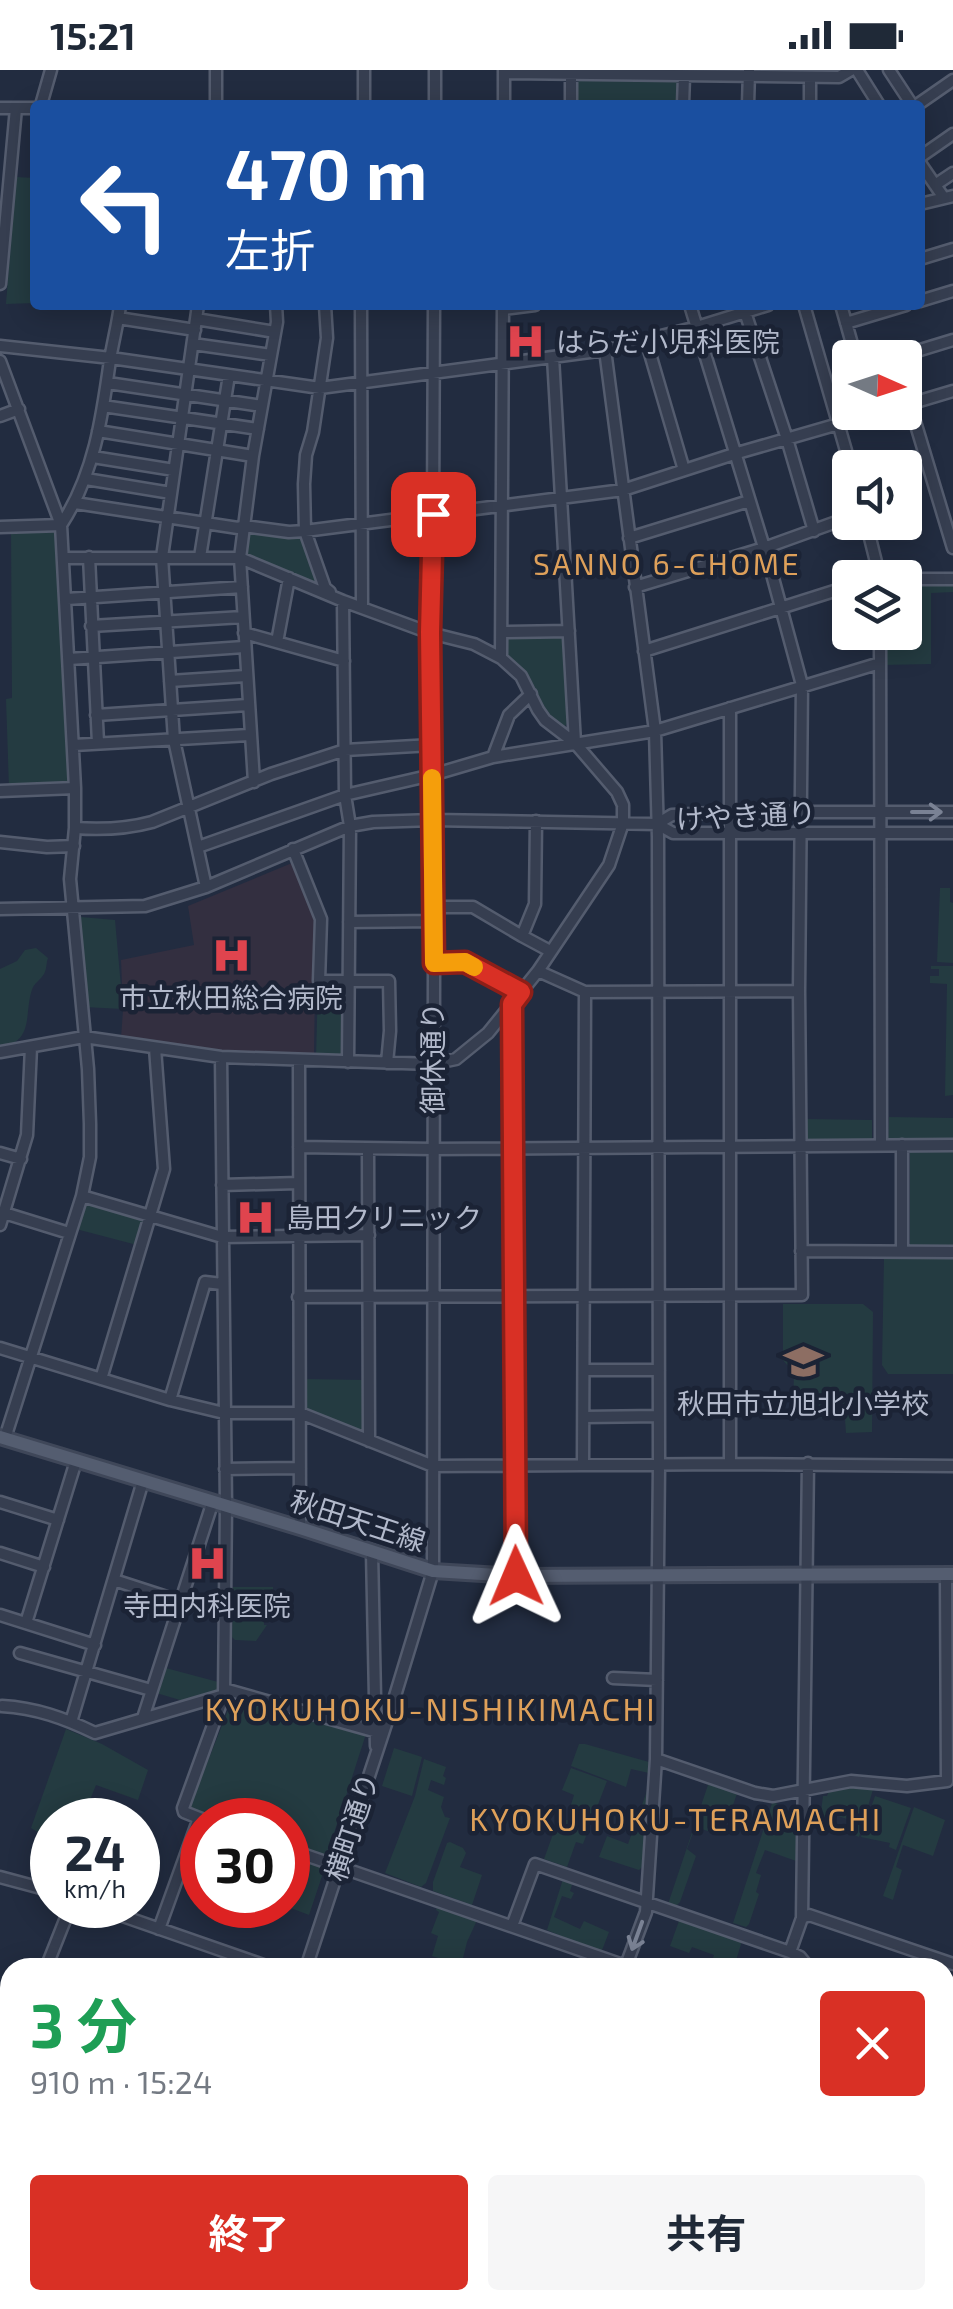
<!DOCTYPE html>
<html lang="ja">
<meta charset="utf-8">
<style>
:root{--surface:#fff;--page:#f6f6f7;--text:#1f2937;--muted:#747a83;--accent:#d93025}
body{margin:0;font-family:"Exo 2","Noto Sans JP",sans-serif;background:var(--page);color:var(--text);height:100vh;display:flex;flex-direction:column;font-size:38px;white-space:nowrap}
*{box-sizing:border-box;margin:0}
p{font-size:32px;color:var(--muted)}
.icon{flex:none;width:55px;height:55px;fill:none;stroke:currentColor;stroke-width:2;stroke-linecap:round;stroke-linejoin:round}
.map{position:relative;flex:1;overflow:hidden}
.panel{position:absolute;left:0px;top:1888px;width:955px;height:352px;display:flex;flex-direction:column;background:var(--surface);border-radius:30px 30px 0 0;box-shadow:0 5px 25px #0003}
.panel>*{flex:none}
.guide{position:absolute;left:30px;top:30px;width:895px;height:210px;border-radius:10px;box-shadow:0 5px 25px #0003;background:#1a4fa0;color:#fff;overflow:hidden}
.needle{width:65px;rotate:93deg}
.controls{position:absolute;left:832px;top:270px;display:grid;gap:20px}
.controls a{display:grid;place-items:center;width:90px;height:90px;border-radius:10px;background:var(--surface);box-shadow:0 5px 25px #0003;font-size:50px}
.speed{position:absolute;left:30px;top:1728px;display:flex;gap:20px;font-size:50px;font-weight:700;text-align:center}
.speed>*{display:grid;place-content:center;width:130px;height:130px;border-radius:50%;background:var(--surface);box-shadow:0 5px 25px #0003;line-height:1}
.speed small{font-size:25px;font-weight:400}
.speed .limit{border:15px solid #d22;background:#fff;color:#111}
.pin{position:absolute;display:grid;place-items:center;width:85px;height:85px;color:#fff;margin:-42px;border-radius:20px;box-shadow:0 5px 15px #0006}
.me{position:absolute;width:110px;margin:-55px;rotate:359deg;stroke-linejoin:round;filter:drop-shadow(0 0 8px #0008)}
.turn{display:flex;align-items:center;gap:35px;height:210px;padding:0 30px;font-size:45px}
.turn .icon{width:130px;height:130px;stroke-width:2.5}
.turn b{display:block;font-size:70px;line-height:85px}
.round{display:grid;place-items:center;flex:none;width:105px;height:105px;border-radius:10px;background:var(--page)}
.summary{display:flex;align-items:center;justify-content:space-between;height:170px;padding:0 30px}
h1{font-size:60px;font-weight:700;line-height:75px;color:#1e9e55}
.action{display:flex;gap:20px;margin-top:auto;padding:20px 30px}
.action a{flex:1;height:115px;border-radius:10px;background:var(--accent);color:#fff;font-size:40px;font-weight:700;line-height:115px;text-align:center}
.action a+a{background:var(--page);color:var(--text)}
.status{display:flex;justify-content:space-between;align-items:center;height:70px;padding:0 50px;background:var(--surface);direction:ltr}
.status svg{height:28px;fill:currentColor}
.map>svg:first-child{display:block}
.medical{fill:#332f40}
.green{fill:#243b41}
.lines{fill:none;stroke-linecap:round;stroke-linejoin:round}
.minor-casing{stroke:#545c6e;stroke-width:15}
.major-casing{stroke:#3f4759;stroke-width:18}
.minor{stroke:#363e50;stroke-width:10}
.major{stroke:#545d70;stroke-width:12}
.oneway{stroke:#7a8294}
.route-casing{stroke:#8d1f18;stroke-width:25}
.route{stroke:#d93025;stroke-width:18}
.slow{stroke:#f59e0b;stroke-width:18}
.labels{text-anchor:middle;stroke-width:9;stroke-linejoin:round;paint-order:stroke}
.poi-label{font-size:28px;fill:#b2b9cb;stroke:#1b2335}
.street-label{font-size:28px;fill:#b2b9cb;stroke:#1b2335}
.neighbourhood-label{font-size:30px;letter-spacing:2.5px;fill:#dea05a;stroke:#1b2335}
.quarter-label{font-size:32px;letter-spacing:2.5px;fill:#dea05a;stroke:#1b2335}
</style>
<div class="status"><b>15:21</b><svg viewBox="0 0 49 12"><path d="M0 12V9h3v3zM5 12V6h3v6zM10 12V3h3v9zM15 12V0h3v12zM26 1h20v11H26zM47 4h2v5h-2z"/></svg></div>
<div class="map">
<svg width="953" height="2239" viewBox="0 0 953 2239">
<rect width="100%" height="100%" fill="#222c40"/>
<path class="medical" d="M292,793L316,848L314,985L221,983L121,968L123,940L121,890L194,875L188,836Z"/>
<path class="green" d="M580,10L676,11L678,13V35H575V15Z
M16,107L35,108V233L6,234Z
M244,456L305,461L325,518L240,488Z
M55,458L58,461L71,715L9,718L6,629L12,628L11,460Z
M905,514H953V522L931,523V594L884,595L885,563L905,562Z
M560,564L563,566L569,650L564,658L560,657L544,640L531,616L507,587L505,568L507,566Z
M940,818H950V832L953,833V893L937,892Z
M81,847L115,850L123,939L84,937L75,854Z
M36,878L48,888C46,893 47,899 44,904C41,909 36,912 33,917C23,941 36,972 0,977V899L17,891L25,880Z
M931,896H953V1025L945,1026L947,914L930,913V906H939V899H931Z
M318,914H345V988L316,987Z
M889,1047L953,1048V1072H888Z
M804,1049L872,1050V1073H804Z
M910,1080L953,1081V1177H910Z
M86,1131L146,1149L137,1175L76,1159Z
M884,1188H953V1304H888L882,1295Z
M783,1234H863L873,1242L872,1362L846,1363L845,1349L806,1347L793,1337L794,1303L783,1290Z
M303,1309L365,1310V1359L362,1363L307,1342L303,1338Z
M233,1517H273V1540H264V1555H267L256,1571L235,1570L232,1567Z
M162,1597L222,1613V1624L190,1633L153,1622Z
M234,1625L366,1664L326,1788L291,1776L288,1771V1750H213L189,1739Z
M66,1659L102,1674L148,1700L138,1730L96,1715L82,1750H52V1771L31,1758Z
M579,1674H585L649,1692V1703L631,1699L626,1717L571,1696Z
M394,1678L422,1687L412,1726L382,1716Z
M424,1689L446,1697L443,1706L446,1708L444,1715L431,1710L428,1720L444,1727L441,1737L445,1747L450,1748L426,1813L421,1817L385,1803L415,1726Z
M571,1698L607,1711L583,1774L576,1772L567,1797L544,1789L557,1753L564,1756L566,1750H569L573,1740L570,1738L574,1725L562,1720Z
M710,1709L738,1721L729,1746L720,1744L714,1763L695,1757L687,1779L696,1786L680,1832L676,1836L668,1834Z
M852,1715L874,1716L859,1767L852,1764L853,1751L832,1744L828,1751L820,1749L823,1726H827L830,1718Z
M648,1718L643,1796L639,1800L599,1787L607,1766L628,1774Z
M875,1726L911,1738L896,1780L889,1777L890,1773L861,1767Z
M773,1730L784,1741L800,1743L799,1792L765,1780L756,1803L761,1805L756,1822L759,1824L749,1854L746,1857L733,1853Z
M914,1737L945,1750L933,1786L903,1775L896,1797L902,1800L893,1830L883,1826Z
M450,1772L463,1778L466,1783L460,1797L482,1805L472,1835L433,1821V1812L447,1773Z
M288,1785L325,1797L309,1845L283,1835H288Z
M563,1809L573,1812L570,1821L574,1823L571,1829L562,1826L554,1847L580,1859L584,1851L609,1862L601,1883L547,1860Z
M437,1836L478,1848L467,1872L461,1896L432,1886L438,1866L431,1863L439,1842L436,1840Z
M679,1851L742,1871L734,1897H710L714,1885L692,1877L689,1883L670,1876Z"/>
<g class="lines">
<defs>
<path id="minor" d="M216,0V35
M364,0V35
M435,0V35
M857,0L879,35
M889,0L912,35
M504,3L839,7L851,0
M810,7V35
M41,35L51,0
M504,35V0
M571,35V4
M683,35L684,6
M748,35L749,1
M917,35L953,10
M0,38H35
M920,87L953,64
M920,93L944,128
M935,115L953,103
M920,134L953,126
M920,189L953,179
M0,214L16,38
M920,231L953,221
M198,235L162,487L174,670L206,817
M325,235L327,268L313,362L306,385L304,414L305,461L325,518L330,522
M361,235L362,537
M804,235L851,398
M841,235L856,288
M503,239L535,235
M745,242L787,369L814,461
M118,248L195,260
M196,249L275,262
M846,253L906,235
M646,270L684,400
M193,274L271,285
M0,276L111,288L320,318L605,280L697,257L768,235
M605,280L655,661L658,767L659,1395L656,1689L646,1842L625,1898
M553,287L575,673
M894,288L953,270
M0,291L61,455L75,718V758L70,809L88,999L90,1054V1087L82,1126L5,1368
M108,313L262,336
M906,335L953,321
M910,335L953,478
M103,336L258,359
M0,346L19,339
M98,361L253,386
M93,387L174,400
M86,409L171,423
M75,433L238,458L244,456L289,462L305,461L623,420L734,384L880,342
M866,452L880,508
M61,455C94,405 102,348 110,290C113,271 118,253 120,235
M0,457L61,455
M629,468L749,431
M89,487L98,673
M200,487L229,305
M905,509H953
M635,517L764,478L850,447
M67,529L242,517
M343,531L345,725L350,756L348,992
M91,556L243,547
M502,562L569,561
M880,562L881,1075
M244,563L344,591
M277,572L289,508
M644,581L850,516
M501,588L503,235
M69,589L244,577
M170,611L246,606
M96,645L248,635
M74,675L249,665
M493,687L509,645L531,624
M254,712L240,488L253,386L277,252L276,235
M0,721L75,718
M536,751L535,834L522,866L550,881
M657,754L672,745L730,742H953
M75,758C102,760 126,759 152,752L271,704L345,680L432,675
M0,772L47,777L74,776
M198,777L345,725L432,705L493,687L655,661L880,593
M293,779L321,849L319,911H389L390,961L387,993
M434,837H473L522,866
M0,839L145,836L206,817L350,756L373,752L433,750L657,754L673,763H953
M349,852L434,851
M434,893H465L521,923
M538,901L585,922L799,921
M512,935L516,1506
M0,982L84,967L221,987L432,994L456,989L488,963L538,901L609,795L623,753V735L617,722L575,673L545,650L538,640L521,606L501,588L474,574L430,563L343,531L240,488H64
M299,991L300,1458
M299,1077L433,1079L953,1075
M368,1079L369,1371
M0,1083L21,1089
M222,1115L298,1113
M82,1126L222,1167L369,1165
M1,1142L69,1163
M0,1155L27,1065L31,977
M801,1181L953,1182
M902,1182V1075
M298,1227L802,1225L799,921L802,615L770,497L690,235
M0,1278L170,1330L224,1343H300L433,1396L730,1394V638
M584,1300H659
M101,1309L164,1099L155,978
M170,1330L205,1212L222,1214
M584,1347L659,1346
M730,1394L953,1396
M583,1395L585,922
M225,1399L300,1398
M0,1432L58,1450
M372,1482L376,1676
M0,1483L44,1497
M114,1510L182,1532
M0,1545L95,1575
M26,1553L76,1391
M20,1583L151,1620
M613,1608L657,1610
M224,1619L377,1662
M2,1636C36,1638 64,1648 95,1663L224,1625
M143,1648L213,1431
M71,1652L143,1411
M656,1689L755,1723L773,1726L851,1711L907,1716L947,1711L946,1504
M204,1750L184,1742L183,1738L224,1625L226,1435L221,987
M288,1779L626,1896
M0,1807L52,1821
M91,1835L272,1898
M802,1848L808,1393
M512,1856L535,1794L790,1882L800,1887L809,1898
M159,1859L199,1748
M790,1882L802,1848L809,1845L953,1894
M46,1898L71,1835
M306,1898L391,1639L433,1501L434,893L430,563L433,444L434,235
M0,1937L10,1939
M0,2062L10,2066
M945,2124L953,2127
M0,2210L10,2214
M44,2230L64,2239
M503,2230L529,2239
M888,2230L914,2239
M203,2239L205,2230
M336,2239L339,2230
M712,2239L715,2230"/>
<path id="major" d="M0,1367L300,1458L433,1501L516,1506L953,1504
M945,2162L953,2135
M922,2239L925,2230
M943,2239L953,2207"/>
</defs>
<use href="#minor" class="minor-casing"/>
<use href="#major" class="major-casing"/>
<use href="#minor" class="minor"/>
<use href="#major" class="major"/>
</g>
<defs><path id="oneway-shaft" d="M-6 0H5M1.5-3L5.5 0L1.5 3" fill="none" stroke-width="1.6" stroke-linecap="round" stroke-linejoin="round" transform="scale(2.5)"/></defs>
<g class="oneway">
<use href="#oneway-shaft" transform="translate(927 742)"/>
<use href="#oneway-shaft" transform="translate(637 1866) rotate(110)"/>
</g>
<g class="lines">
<defs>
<path id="route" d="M433,444L430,562L434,893L465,892L521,922L512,934L516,1506"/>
</defs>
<use href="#route" class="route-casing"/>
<use href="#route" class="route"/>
<path class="slow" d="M432,708L434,893L465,892L474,897"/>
</g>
<defs>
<symbol id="hospital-bare" viewBox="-9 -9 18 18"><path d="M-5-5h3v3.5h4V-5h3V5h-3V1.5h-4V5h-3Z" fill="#e0444e" stroke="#1b2335" stroke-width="2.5" paint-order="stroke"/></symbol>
<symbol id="school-bare" viewBox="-9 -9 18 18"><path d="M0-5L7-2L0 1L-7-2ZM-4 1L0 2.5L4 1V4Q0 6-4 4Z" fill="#8d6e63" stroke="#1b2335" stroke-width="2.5" paint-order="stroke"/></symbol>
</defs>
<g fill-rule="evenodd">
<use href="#hospital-bare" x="498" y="244" width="55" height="55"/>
<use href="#hospital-bare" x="204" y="858" width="55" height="55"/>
<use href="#hospital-bare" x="228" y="1120" width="55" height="55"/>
<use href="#school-bare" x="776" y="1264" width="55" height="55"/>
<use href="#hospital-bare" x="180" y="1466" width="55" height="55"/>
</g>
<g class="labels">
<g class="poi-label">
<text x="556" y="282" text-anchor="start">はらだ小児科医院</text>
<text x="231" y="938">市立秋田総合病院</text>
<text x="286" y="1158" text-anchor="start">島田クリニック</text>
<text x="803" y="1344">秋田市立旭北小学校</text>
<text x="207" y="1546">寺田内科医院</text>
</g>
<g class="street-label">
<text transform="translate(746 746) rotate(-3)" y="10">けやき通り</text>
<text transform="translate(433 988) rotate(-90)" y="10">御休通り</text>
<text transform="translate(358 1451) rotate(18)" y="10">秋田天王線</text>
<text transform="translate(352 1757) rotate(-72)" y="10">横町通り</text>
</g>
<g class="neighbourhood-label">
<text x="667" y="505">SANNO 6-CHOME</text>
</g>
<g class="quarter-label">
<text x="431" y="1651">KYOKUHOKU-NISHIKIMACHI</text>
<text x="676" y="1761">KYOKUHOKU-TERAMACHI</text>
</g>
</g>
</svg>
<div class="controls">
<a><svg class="needle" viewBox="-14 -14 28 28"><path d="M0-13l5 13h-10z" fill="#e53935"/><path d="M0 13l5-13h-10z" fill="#747a83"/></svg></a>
<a><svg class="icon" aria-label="sound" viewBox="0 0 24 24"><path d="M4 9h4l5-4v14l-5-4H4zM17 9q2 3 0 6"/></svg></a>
<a><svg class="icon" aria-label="layers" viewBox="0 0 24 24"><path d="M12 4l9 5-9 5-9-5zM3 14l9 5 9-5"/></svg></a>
</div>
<div class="speed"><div>24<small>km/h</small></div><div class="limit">30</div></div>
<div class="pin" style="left:433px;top:444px;background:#d93025"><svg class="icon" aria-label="arrive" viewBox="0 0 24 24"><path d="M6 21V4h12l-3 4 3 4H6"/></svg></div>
<svg class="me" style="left:516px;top:1506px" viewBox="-20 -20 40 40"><path d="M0-17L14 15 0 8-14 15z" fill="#d93025" stroke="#fff" stroke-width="4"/></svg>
<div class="guide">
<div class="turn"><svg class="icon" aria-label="left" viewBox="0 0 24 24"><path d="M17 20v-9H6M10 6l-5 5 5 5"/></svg><div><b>470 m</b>左折</div></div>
</div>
<section class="panel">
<div class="summary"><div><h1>3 分</h1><p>910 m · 15:24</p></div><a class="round" style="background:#d93025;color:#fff"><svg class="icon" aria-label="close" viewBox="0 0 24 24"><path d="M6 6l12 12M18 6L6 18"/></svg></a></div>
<div class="action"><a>終了</a><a>共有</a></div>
</section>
</div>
